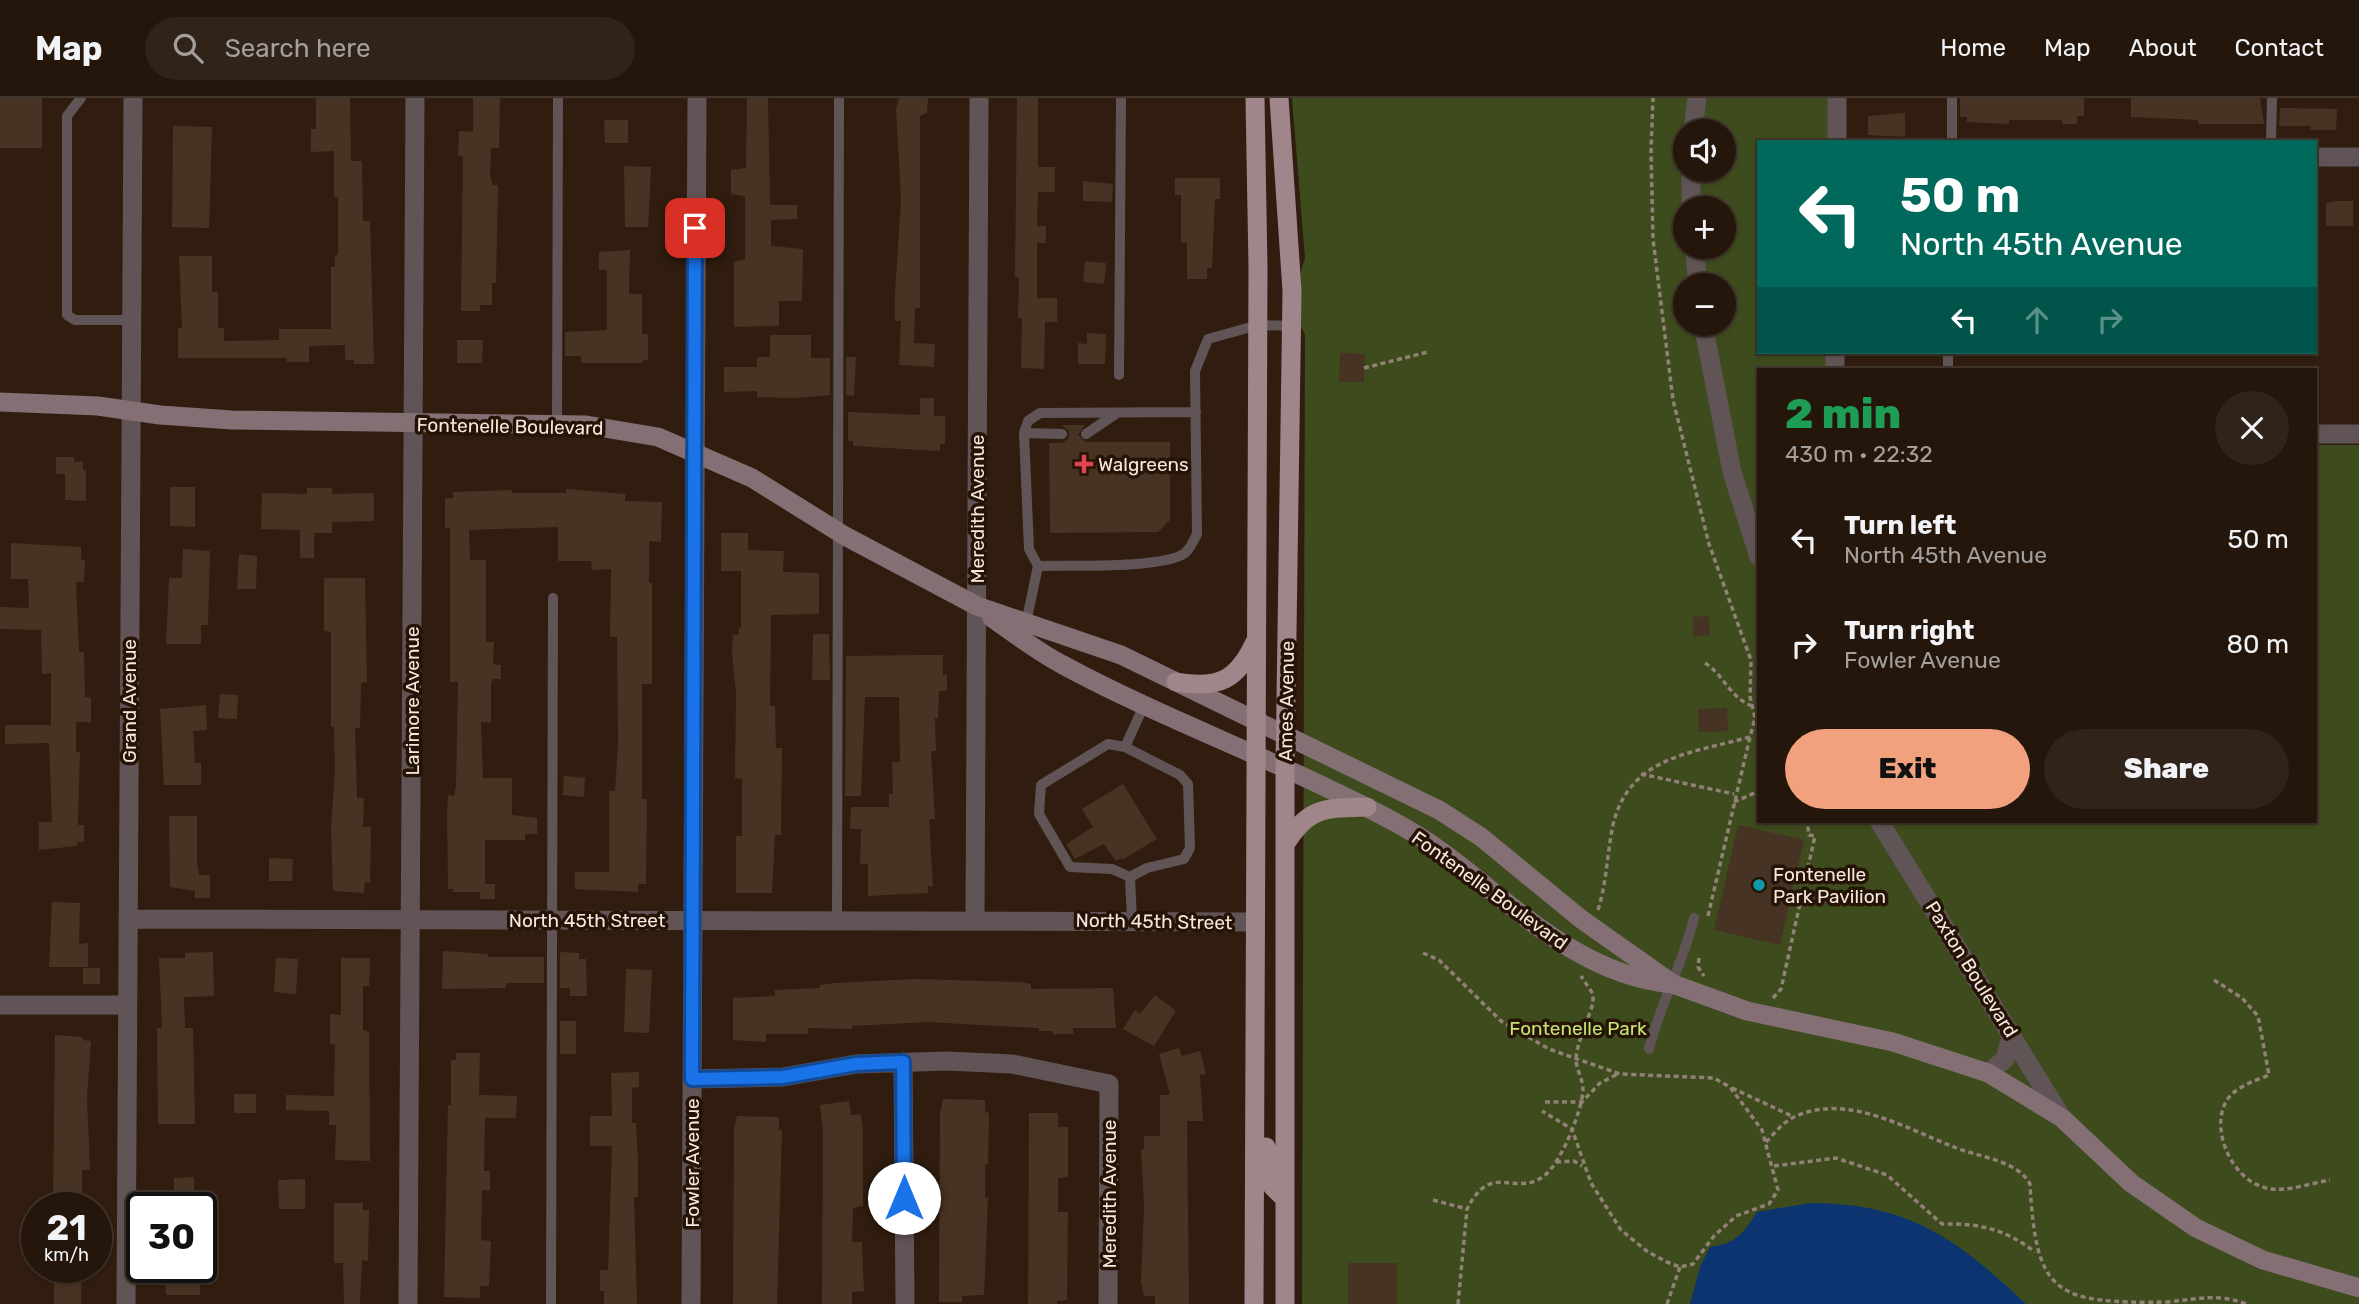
<!DOCTYPE html>
<meta charset="utf-8">
<style>
:root{--surface:#24160b;--page:#302319;--text:#f1f3f6;--muted:#a39f9d;--line:#41352c;--accent:#f1a17d}
body{margin:0;font-family:Rubik,sans-serif;background:var(--page);color:var(--text);height:100vh;display:flex;flex-direction:column;font-size:26px;white-space:nowrap}
*{box-sizing:border-box;margin:0}
p{font-size:23px;color:var(--muted)}
.icon{flex:none;width:38px;height:38px;fill:none;stroke:currentColor;stroke-width:2;stroke-linecap:round;stroke-linejoin:round}
.map{position:relative;flex:1;overflow:hidden}
.sheet{position:absolute;left:1757px;top:270px;width:560px;height:455px;display:flex;flex-direction:column;background:var(--surface);border-radius:0px;box-shadow:0 2px 5px #0004,0 0 0 2px var(--line)}
.sheet>*{flex:none}
.banner{position:absolute;left:1757px;top:42px;width:560px;height:214px;border-radius:0px;box-shadow:0 2px 5px #0004,0 0 0 2px var(--line);background:#00695c;color:#fff;overflow:hidden}
.buttons{position:absolute;left:1673px;top:21px;display:grid;gap:14px}
.buttons a{display:grid;place-items:center;width:63px;height:63px;border-radius:50%;background:var(--surface);box-shadow:0 2px 5px #0004,0 0 0 2px var(--line);font-size:35px}
.speed{position:absolute;left:21px;top:1094px;display:flex;gap:14px;font-size:35px;font-weight:700;text-align:center}
.speed>*{display:grid;place-content:center;width:91px;height:91px;border-radius:50%;background:var(--surface);box-shadow:0 2px 5px #0004,0 0 0 2px var(--line);line-height:1}
.speed small{font-size:18px;font-weight:400}
.speed .limit{border:4px solid #111;border-radius:10px;background:#fff;color:#111}
.pin{position:absolute;display:grid;place-items:center;width:60px;height:60px;color:#fff;margin:-30px;border-radius:14px;box-shadow:0 4px 10px #0006}
.me{position:absolute;width:77px;margin:-38px;rotate:0deg;stroke-linejoin:round;filter:drop-shadow(0 0 5px #0008)}
.turn{display:flex;align-items:center;gap:24px;height:147px;padding:0 28px;font-size:32px}
.turn .icon{width:91px;height:91px;stroke-width:2.5}
.turn b{display:block;font-size:49px;line-height:60px}
.lanes{display:flex;align-items:center;height:66px;padding:0 28px;background:#0003;justify-content:center;gap:35px;direction:ltr}
.lanes .off{opacity:.35}
.round{display:grid;place-items:center;flex:none;width:74px;height:74px;border-radius:37px;background:var(--page)}
.head{display:flex;align-items:center;justify-content:space-between;height:119px;padding:0 28px}
h1{font-size:42px;font-weight:800;line-height:52px;color:#1e9e55}
.primary-button{display:flex;gap:14px;margin-top:auto;padding:14px 28px}
.primary-button a{flex:1;height:80px;border-radius:42px;background:var(--accent);color:#111;font-size:28px;font-weight:800;line-height:80px;text-align:center}
.primary-button a+a{background:var(--page);color:var(--text)}
ul{padding:0;list-style:none}
li{display:flex;align-items:center;gap:21px;height:105px;padding:0 28px}
li div{flex:1}
li b{display:block;font-size:26px}
li em{font-style:normal}
header{display:flex;align-items:center;gap:42px;box-sizing:border-box;height:98px;padding:0 35px;background:var(--surface);border-bottom:2px solid var(--line)}
header strong{font-size:33px}
nav{display:flex;gap:38px;margin-inline-start:auto;font-size:24px}
.search{width:490px;height:63px;background:var(--page);display:flex;align-items:center;gap:18px;box-sizing:border-box;padding:0 24px;border-radius:38px;color:var(--muted);font-size:26px}
.map>svg:first-child{display:block}
.green{fill:#3e4b1d;fill-rule:evenodd}
.water{fill:#0c3470}
.building{fill:#473324}
.lines{fill:none;stroke-linecap:round;stroke-linejoin:round}
.path{stroke:#918176;stroke-width:3.5;stroke-dasharray:5 3.5;stroke-linecap:butt}
.service{stroke:#615457;stroke-width:10}
.minor{stroke:#615457;stroke-width:19}
.tertiary{stroke:#615457;stroke-width:19}
.secondary{stroke:#847074;stroke-width:19}
.primary{stroke:#a0868b;stroke-width:19}
.route-casing{stroke:#114b97;stroke-width:18}
.route{stroke:#1a73e8;stroke-width:12}
.health-dot{fill:#e0444e;stroke:#251406;stroke-width:2.5}
.culture-dot{fill:#0f9aa8;stroke:#251406;stroke-width:2.5}
.labels{text-anchor:middle;stroke-width:7;stroke-linejoin:round;paint-order:stroke}
.street-label{font-size:19px;fill:#f5e8df;stroke:#251406}
.poi-label{font-size:19px;fill:#f5e8df;stroke:#251406;text-anchor:start}
.park-label{font-size:19px;fill:#c4e474;stroke:#251406}
</style>
<header>
<strong>Map</strong>
<div class="search"><svg class="icon" aria-label="search" viewBox="0 0 24 24"><circle cx="10" cy="10" r="6"/><path d="M15 15l6 6"/></svg>Search here</div>
<nav><a>Home</a><a>Map</a><a>About</a><a>Contact</a></nav>
</header>
<div class="map">
<svg width="2359" height="1206" viewBox="0 0 2359 1206">
<rect width="100%" height="100%" fill="#301d0f"/>
<path class="green" d="M1292,0H1829L1828,44H1759V254H1826V271H1759V723H2315V347H2359V1206H1302L1305,236C1292,218 1298,178 1305,160ZM1685,33H1724V72H1685ZM1685,110H1724V149H1685ZM1685,187H1724V226H1685Z"/>
<path class="water" d="M1810,1105C1909,1105 1957,1141 2026,1206H1690L1700,1169L1710,1149C1735,1146 1744,1135 1757,1114Z"/>
<path class="building" d="M0,0H42V50H0Z
M316,0H350L351,63H362L363,123H370L374,266H354V262H345V247L309,248V264H287V260H178V230H182L179,158H212V194H218V230H224V243L279,242V231H331V169H335V157H338V99H334V53L311,54V31H316Z
M473,0H500L499,50H491L490,78L493,87H498L496,185H492V207H480V213H461L463,58H458L459,33L473,34Z
M747,0H768L770,107H797V121L771,122V148L803,151L802,203H779V228L734,229V164L745,161V98L731,96V72L746,70Z
M899,0H928L927,15L920,18V210H915L914,245L935,246L934,269L899,267L901,223H895V195L901,101L896,11Z
M1017,0H1038V69H1055V94H1038L1037,128H1046V145H1037V200H1057V224H1045L1044,271L1021,270L1022,220H1018L1019,179H1015Z
M1960,0H2084V18H2077V26H2062V22H2009V26L1967,24V19H1960Z
M2131,0H2260L2264,26H2198V22L2131,19Z
M2280,10L2337,11L2336,32H2310L2311,28H2279Z
M1905,15V39L1868,37V18Z
M604,22H628V45H605Z
M173,28L212,29L209,130L172,129Z
M624,68L651,69L648,129H625Z
M1175,80H1220V101H1215L1212,170H1207V181H1187V145H1181V97H1175Z
M1083,83L1113,86L1112,104L1083,103Z
M2337,103H2353V128H2326V105Z
M630,152L629,196H642V236H648V262H643L642,265H581V258H565V234L607,232V172H599V154Z
M1085,163L1106,165L1104,186L1083,184Z
M1087,235L1106,236L1105,266H1078V245L1087,246Z
M770,237H811V260H830V297L795,300L757,299V293L724,294V269H757V259H770Z
M457,242H483L482,265H457Z
M1340,255L1365,256L1364,284H1339Z
M846,259H856L854,298L846,297Z
M920,300H934V318H945V346H940V353L853,348V343H848V314L920,317Z
M1062,327H1085L1078,337L1086,344H1170V422L1158,434L1050,435L1049,345H1062L1068,341L1069,333Z
M56,359H74V364H83V372H86V403L65,402V376H56Z
M170,389H195V429L170,428Z
M307,390H332V396L374,395V423L332,424V435H314V460H300V432L261,431L262,395L307,396Z
M566,391L625,396V403L662,404L661,444L649,443V485H652V586H642V701H647L646,786H638V794L575,791V774H609V693H615L618,645L617,539H610L611,471L592,472L591,463H558V429L469,432L470,462H486V544H494L493,566L501,567V581H493L491,585V624H481L483,680H512V717L537,720V736H525V742H485V786H495V801H480V794H453V791H448L447,714L448,697L454,698L456,687L458,584H450V430H445V400H453V394L512,392V395H566Z
M721,435H748V452L784,453L783,474L819,475V516L771,517L770,608H775L776,650H782L781,737H775L772,795H736V738H742V681L735,680L736,594L732,555L733,537H738L739,530H741V473H721Z
M11,445L81,449V462H85L84,484H76L79,554H84L85,599L91,600V624H76V654H80L78,727H84V744H77V748L39,752V724H52L49,645L5,646V627H51V575L42,576L41,532L0,531V509L29,510L28,481H11Z
M183,451L210,453L208,527H201V546H166L169,480H182Z
M239,456L257,458L256,491H237Z
M324,480H365L367,584L361,585L360,630H355L357,700H364L363,729H371L370,785L365,784L364,795L333,793L331,730L335,672L334,629H331V534L324,533Z
M1709,518L1710,537L1693,538V519Z
M813,536H829L830,582H812Z
M924,557H943V577H947V593H939L938,620H935L936,653H931L935,721H929L933,788H928V795L868,798V766H860L861,731H850L851,709H889V696H893L892,664H900L899,599H865L861,698H845L846,558Z
M220,596L238,597L237,621L218,620Z
M206,607L207,632L193,633L195,665H201V687H164L160,611Z
M1727,610L1728,633L1699,634L1698,611Z
M564,678L585,680L584,699L563,697Z
M1123,686L1157,741L1122,762L1121,760L1116,763L1104,746L1075,761L1066,746L1093,729L1082,711Z
M169,718H197V765L199,777H210V800H195V793L170,789Z
M1738,727L1804,742L1780,847L1714,832Z
M269,760L293,761L292,783H269Z
M52,804L80,805L79,846L88,845V869H49Z
M443,853L488,856V859H544V885H506V890L442,891Z
M213,854L214,898L184,899L185,930H193L195,1026H158L157,930H162L159,860H185V855Z
M560,854L579,855V861H586L587,898H570V890H560Z
M276,860L298,861L296,896L274,894Z
M341,860H370L369,888H363V932L369,934L370,1063L335,1062L336,1027H329V1013L286,1012V997L334,998L335,946H330V916L341,917Z
M83,870H100V886H83Z
M626,871L652,872L649,935L624,934Z
M915,881L1020,884L1031,886V891L1113,890L1116,930H1073V936H1053V933H1039V930L926,924L852,928V931L808,930V936H766V944L733,942V900L775,898V892L820,890V887L834,885Z
M1155,897L1176,913L1154,948L1123,931L1135,912L1140,916Z
M560,923H576V956H560Z
M55,937L83,939V942L91,943L87,1000L90,1072H82V1110H53Z
M1179,950L1182,958L1200,953L1206,976L1200,977L1203,1023H1187L1189,1206H1155V1198H1144L1141,1184L1144,1109L1141,1051L1144,1052V1038H1160V997H1170L1159,956Z
M456,955H480L479,997L517,998L516,1020H485L484,1073H490V1092H482L481,1142L491,1143L489,1188H480V1200L444,1199L448,1007H451V962H456Z
M639,974V989L632,990V1025H636L638,1062V1099H634L637,1206H604V1193H600V1172H608L612,1048H590V1018H612L611,975Z
M234,996H256V1015H234Z
M943,1001L985,1002V1014L989,1015L988,1066H985V1100H988L984,1197L962,1198V1204H939L940,1015Z
M849,1003L851,1017L861,1016L863,1033V1108L853,1110L852,1144H862L864,1193L852,1194V1206H822L823,1032L820,1007Z
M1029,1015H1058V1029H1068V1079L1058,1080V1114H1068L1067,1202L1057,1203V1206H1028Z
M737,1018L779,1019V1032H782L777,1206H733L734,1032Z
M194,1079V1110H174V1080Z
M305,1081V1111H279L278,1082Z
M334,1105H363V1112H369L368,1163L362,1162L360,1206H344L343,1165H334Z
M1348,1165H1397V1206H1348Z
M54,1169H82L81,1206H54Z
M164,1170L200,1171V1197H166Z"/>
<g class="lines">
<path class="path" d="M1364,270L1428,254
M1705,565C1724,577 1730,600 1752,608
M1641,676L1734,696
M1734,704L1759,693
M1598,812C1607,783 1607,755 1613,727C1629,658 1693,655 1750,639L1755,620L1750,599L1751,562L1709,446L1673,302L1653,141L1651,51L1653,0
M1708,818L1750,639
M1423,855L1439,862L1501,923L1549,951L1620,976L1714,980L1730,989L1762,1032L1778,1092L1769,1106L1736,1118L1714,1138L1693,1166L1680,1169L1667,1164L1648,1154L1621,1132L1591,1085L1572,1031L1542,1013
M1699,860L1698,869L1704,878
M2214,882L2242,900L2258,918L2269,977C2256,982 2234,990 2227,1002C2209,1031 2232,1082 2266,1090C2285,1095 2311,1085 2330,1082
M1773,900L1781,891L1815,738L1809,737L1807,723
M1732,990L1794,1019
M1545,1004H1582L1600,985L1618,976
M1766,1044C1774,1036 1783,1024 1794,1019C1846,994 1907,1031 1954,1049C1977,1059 2018,1062 2030,1086C2036,1196 2054,1206 2168,1204C2197,1201 2218,1195 2246,1206
M1556,1064L1574,1063L1582,1068
M1774,1068L1836,1060L1887,1077L1942,1126C1979,1125 2005,1131 2035,1154
M1433,1102L1467,1111
M1458,1206L1467,1111C1492,1062 1514,1100 1544,1078C1561,1065 1582,1013 1583,992C1583,981 1576,971 1576,961C1577,944 1588,922 1593,905V896L1581,878
M1667,1206L1680,1169"/>
<path class="service" d="M81,0L67,18V217L75,222H131
M1952,44V0
M2271,44L2272,0
M1948,271V254
M1119,277L1121,0
M557,327L558,0
M1024,335L1062,336
M1086,336L1117,315
M1038,468L1029,451L1024,335L1028,323L1040,315L1196,314
M1026,525L1038,468C1067,467 1164,471 1185,455C1190,451 1194,442 1197,436L1195,273L1208,241L1258,227L1291,228
M1125,649L1108,646L1041,687L1039,716L1070,769L1112,771L1130,779
M837,822L839,0
M1132,822L1130,779L1147,770L1184,761L1190,750L1188,686L1180,677L1125,649L1145,605
M1649,951C1660,906 1683,866 1694,820
M551,1206L553,500"/>
<path class="minor" d="M1837,44V0
M2315,59H2359
M1835,271V254
M2315,336H2359
M128,821L1255,824
M975,822L979,0
M0,907H127
M903,964L905,1206
M692,981L783,979L856,966L946,963L1012,966L1109,986L1108,1206
M126,1206L133,0
M408,1206L415,0
M691,1206L697,0"/>
<path class="tertiary" d="M1693,33L1697,0
M1691,72V110
M1694,149L1698,187
M1703,226L1732,374L1759,459
M1879,723L2062,1020
M1988,975L2005,961L2012,935"/>
<path class="secondary" d="M0,304L98,308L160,317L232,322L586,327L658,339L752,380L845,438L977,508L1121,557L1439,712L1481,739L1581,821L1673,886L1747,913L1893,944L1988,975L2062,1020L2131,1085L2196,1130L2263,1162L2359,1190
M992,520C1015,536 1038,554 1063,567C1148,613 1240,648 1327,690C1366,709 1407,728 1442,754C1514,807 1579,877 1672,886"/>
<path class="primary" d="M1279,0L1292,193L1285,670V1206
M1176,584C1218,591 1237,583 1255,544
M1286,745C1309,708 1327,710 1367,709
M1266,1049L1272,1088L1285,1101
M1254,1206L1258,170L1255,0"/>
</g>
<g class="lines">
<defs>
<path id="route" d="M695,130L692,981L783,979L856,966L903,964L904,1100"/>
</defs>
<use href="#route" class="route-casing"/>
<use href="#route" class="route"/>
</g>
<path class="health-dot" d="M1080.5 355.5h7v7h7v7h-7v7h-7v-7h-7v-7h7z"/>
<circle class="culture-dot" cx="1759" cy="787" r="7"/>
<g class="labels">
<g class="street-label">
<text transform="translate(510 328) rotate(1)" y="7">Fontenelle Boulevard</text>
<text transform="translate(977 411) rotate(-90)" y="7">Meredith Avenue</text>
<text transform="translate(129 603) rotate(-90)" y="7">Grand Avenue</text>
<text transform="translate(412 603) rotate(-90)" y="7">Larimore Avenue</text>
<text transform="translate(1286 603) rotate(-89)" y="7">Ames Avenue</text>
<text transform="translate(1490 792) rotate(36)" y="7">Fontenelle Boulevard</text>
<text x="587" y="829">North 45th Street</text>
<text transform="translate(1154 823) rotate(1)" y="7">North 45th Street</text>
<text transform="translate(1972 871) rotate(58)" y="7">Paxton Boulevard</text>
<text transform="translate(692 1065) rotate(-90)" y="7">Fowler Avenue</text>
<text transform="translate(1109 1096) rotate(-90)" y="7">Meredith Avenue</text>
</g>
<g class="poi-label">
<text x="1098" y="373">Walgreens</text>
<text x="1773" y="783">Fontenelle<tspan x="1773" dy="22">Park Pavilion</tspan></text>
</g>
<g class="park-label">
<text x="1578" y="937">Fontenelle Park</text>
</g>
</g>
</svg>
<div class="buttons">
<a><svg class="icon" aria-label="sound" viewBox="0 0 24 24"><path d="M4 9h4l5-4v14l-5-4H4zM17 9q2 3 0 6"/></svg></a>
<a>+</a>
<a>−</a>
</div>
<div class="speed"><div>21<small>km/h</small></div><div class="limit">30</div></div>
<div class="pin" style="left:695px;top:130px;background:#d93025"><svg class="icon" aria-label="arrive" viewBox="0 0 24 24"><path d="M6 21V4h12l-3 4 3 4H6"/></svg></div>
<svg class="me" style="left:904px;top:1100px" viewBox="-20 -20 40 40"><circle r="19" fill="#fff"/><path d="M0-13L10 11 0 6-10 11z" fill="#1a73e8"/></svg>
<div class="banner">
<div class="turn"><svg class="icon" aria-label="left" viewBox="0 0 24 24"><path d="M17 20v-9H6M10 6l-5 5 5 5"/></svg><div><b>50 m</b>North 45th Avenue</div></div>
<div class="lanes"><svg class="icon" aria-label="left" viewBox="0 0 24 24"><path d="M17 20v-9H6M10 6l-5 5 5 5"/></svg><svg class="icon off" aria-label="ahead" viewBox="0 0 24 24"><path d="M12 20V5M6 11l6-6 6 6"/></svg><svg class="icon off" aria-label="right" viewBox="0 0 24 24"><path d="M7 20v-9h11M14 6l5 5-5 5"/></svg></div>
</div>
<section class="sheet">
<div class="head"><div><h1>2 min</h1><p>430 m · 22:32</p></div><a class="round"><svg class="icon" aria-label="close" viewBox="0 0 24 24"><path d="M6 6l12 12M18 6L6 18"/></svg></a></div>
<ul>
<li><svg class="icon" aria-label="left" viewBox="0 0 24 24"><path d="M17 20v-9H6M10 6l-5 5 5 5"/></svg><div><b>Turn left</b><p>North 45th Avenue</p></div><em>50 m</em></li>
<li><svg class="icon" aria-label="right" viewBox="0 0 24 24"><path d="M7 20v-9h11M14 6l5 5-5 5"/></svg><div><b>Turn right</b><p>Fowler Avenue</p></div><em>80 m</em></li>
</ul>
<div class="primary-button"><a>Exit</a><a>Share</a></div>
</section>
</div>
